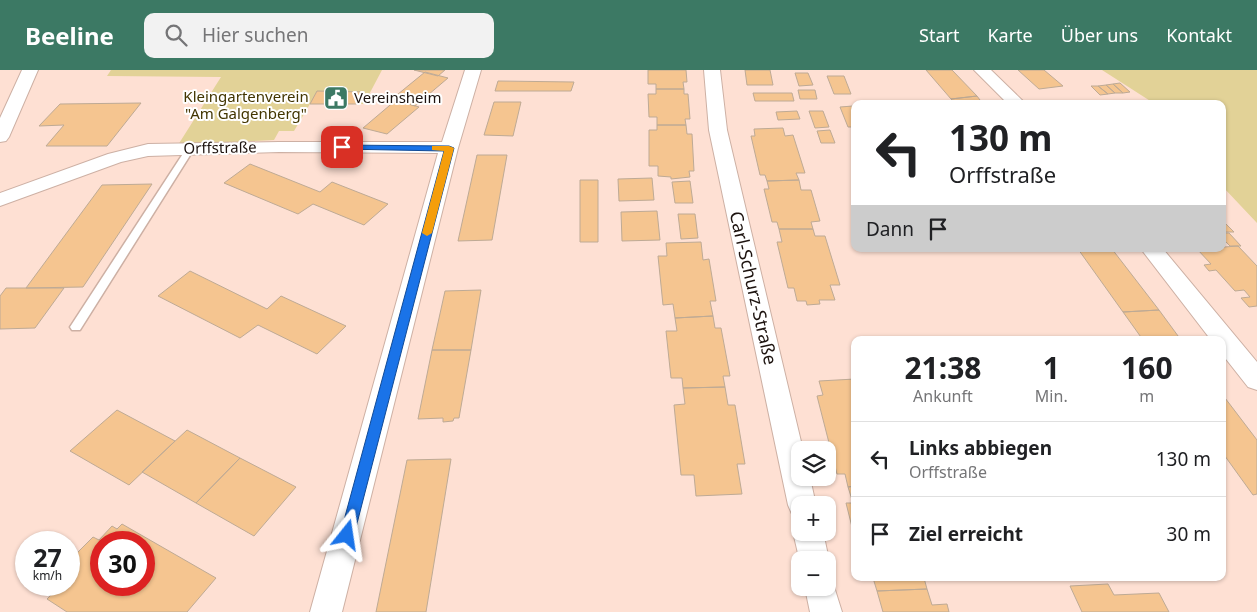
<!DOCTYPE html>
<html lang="de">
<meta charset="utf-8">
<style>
:root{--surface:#fff;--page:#f2f2f2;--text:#202124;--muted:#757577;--line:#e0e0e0;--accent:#3c7964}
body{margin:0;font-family:"Noto Sans",sans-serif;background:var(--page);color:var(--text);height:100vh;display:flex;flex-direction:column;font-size:19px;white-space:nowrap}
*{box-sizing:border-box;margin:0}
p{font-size:16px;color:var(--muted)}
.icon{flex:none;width:28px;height:28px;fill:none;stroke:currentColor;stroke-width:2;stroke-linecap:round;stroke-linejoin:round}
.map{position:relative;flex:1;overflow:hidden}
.sheet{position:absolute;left:851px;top:266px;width:375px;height:245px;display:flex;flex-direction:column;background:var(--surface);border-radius:10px;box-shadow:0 1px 4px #0004}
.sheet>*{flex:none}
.banner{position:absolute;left:851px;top:30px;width:375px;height:152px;border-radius:10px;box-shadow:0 1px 4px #0004;background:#fff;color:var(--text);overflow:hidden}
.buttons{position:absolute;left:791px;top:371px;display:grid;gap:10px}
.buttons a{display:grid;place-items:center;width:45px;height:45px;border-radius:10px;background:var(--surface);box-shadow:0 1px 4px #0004;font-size:25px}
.speed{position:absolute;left:15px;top:461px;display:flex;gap:10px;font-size:25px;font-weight:700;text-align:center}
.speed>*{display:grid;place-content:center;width:65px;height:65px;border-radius:50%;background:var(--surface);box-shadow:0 1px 4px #0004;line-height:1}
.speed small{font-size:12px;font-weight:400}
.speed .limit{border:8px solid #d22;background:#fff;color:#111}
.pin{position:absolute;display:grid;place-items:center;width:42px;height:42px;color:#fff;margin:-21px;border-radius:10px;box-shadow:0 2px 8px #0006}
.me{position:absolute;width:55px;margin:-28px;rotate:15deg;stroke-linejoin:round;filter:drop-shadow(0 0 4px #0008)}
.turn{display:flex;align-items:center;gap:18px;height:105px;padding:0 15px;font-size:22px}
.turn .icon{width:65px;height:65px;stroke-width:2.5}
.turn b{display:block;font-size:35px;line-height:42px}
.then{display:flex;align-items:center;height:48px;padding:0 15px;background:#0003;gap:10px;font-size:19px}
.eta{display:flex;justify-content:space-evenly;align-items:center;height:85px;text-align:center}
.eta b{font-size:30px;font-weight:700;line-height:35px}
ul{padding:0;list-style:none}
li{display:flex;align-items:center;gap:15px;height:75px;padding:0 15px;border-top:1px solid var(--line)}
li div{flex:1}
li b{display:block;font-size:19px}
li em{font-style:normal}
header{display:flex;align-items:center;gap:30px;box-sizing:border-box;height:70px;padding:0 25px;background:var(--accent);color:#fff}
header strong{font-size:24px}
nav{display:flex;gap:28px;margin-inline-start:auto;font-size:18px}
.search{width:350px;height:45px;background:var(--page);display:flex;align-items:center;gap:12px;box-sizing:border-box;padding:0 18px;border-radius:10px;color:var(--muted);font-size:19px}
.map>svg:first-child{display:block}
.green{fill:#e2d297}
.building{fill:#f5c590;stroke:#beaa95;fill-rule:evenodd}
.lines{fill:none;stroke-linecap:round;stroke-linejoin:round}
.service-casing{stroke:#cdb0a4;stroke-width:3}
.minor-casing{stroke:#cdb0a4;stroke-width:2}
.service{fill:#fff;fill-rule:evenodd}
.minor{fill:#fff;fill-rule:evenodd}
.route{fill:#1a73e8;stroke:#114b97}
.slow{fill:#f59e0b}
.labels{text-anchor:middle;stroke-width:4;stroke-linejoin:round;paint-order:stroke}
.far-park-label{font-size:15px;fill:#423500;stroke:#fff}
.far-poi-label{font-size:15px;fill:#1d130f;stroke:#fff;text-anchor:start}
.far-street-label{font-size:15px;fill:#1d130f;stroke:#fff}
.street-label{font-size:18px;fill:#1d130f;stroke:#fff}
</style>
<header>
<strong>Beeline</strong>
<div class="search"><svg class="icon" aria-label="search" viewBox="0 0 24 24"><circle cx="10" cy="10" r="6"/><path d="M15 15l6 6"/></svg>Hier suchen</div>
<nav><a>Start</a><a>Karte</a><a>Über uns</a><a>Kontakt</a></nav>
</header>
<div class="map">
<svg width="1257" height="542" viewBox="0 0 1257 542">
<rect width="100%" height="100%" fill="#fee0d3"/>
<path class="green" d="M111,0H382L364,34H310L294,61H279L274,70L178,75L221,7L107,6Z
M1102,0H1257V153L1223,117L1222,34H1155Z"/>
<path class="building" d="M414,0H445L438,6Z
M648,0H686L687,12H683L684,19H656V14H648Z
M745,0H770L773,15H747Z
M926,0H952L977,26L951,29Z
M1018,0H1044L1063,16L1039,19Z
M425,2L448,8L415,36L392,29Z
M795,3H808L813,15L799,16Z
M827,6H844L851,24H834Z
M498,11L574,12L571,21H495Z
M1120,13L1130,22L1123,23L1113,14Z
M1113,14L1123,23H1115L1106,15Z
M1106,15L1115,23L1108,24L1098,16Z
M1091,16H1098L1108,24L1100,25Z
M656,19H684V24H688L690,49H685L686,55H657V47H649L648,24H656Z
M798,20H815L817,29H800Z
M317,21L363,22L357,34H310Z
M753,23H792L794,31H755Z
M977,26L983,34H956L951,29Z
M396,30L419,37L387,64L363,58Z
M494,32H521L513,66L484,65Z
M141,33L107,76H46L64,55L39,56L60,34Z
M853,36L855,57H848L840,37Z
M797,41L800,49L778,50L776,42Z
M809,41H823L829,57L815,58Z
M657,55H686L687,64H692L694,101H689L690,107L671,109V107L658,106V96H649V60H657Z
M783,58L785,66L793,65L805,103H796L799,110L767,111L765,105H760L751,66H755L754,59Z
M830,60L835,73H821L817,61Z
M477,85H507L492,170L458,171Z
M250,94L320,122L332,112L388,134L364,155L313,134L298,144L224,113Z
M652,108L654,130L619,131L618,109Z
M580,110H598V172H580Z
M799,110L801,120H811L820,151L811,152L813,159H779L777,152H772L764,119H769L767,111Z
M690,111L693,133H675L672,112Z
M152,114L83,217L26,218L102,115Z
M657,141L660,170L622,171L621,142Z
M678,144H695L698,168L681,169Z
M1222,150L1234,162H1224Z
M779,159H813L815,166H825L840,215H830L835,230H819L820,234L807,235L806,231H797L794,218H788L777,172H782Z
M1222,163H1229L1241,176H1230L1222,168Z
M701,172L703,190L709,189L716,231H710L713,246L675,248L673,234L663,235L658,186H667L666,173Z
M1238,176L1257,196V236L1249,237L1241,228L1250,227L1244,220L1235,221L1216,200L1209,201L1204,195L1211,194L1197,179Z
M1078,179H1112L1159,240L1123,242Z
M190,201L267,239L281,226L346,256L317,284L258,255L240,268L158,226Z
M6,218H64L35,258L0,259V226Z
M481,220L471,280H432L445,221Z
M1159,240L1181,270H1143L1123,242Z
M713,246L715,258H721L730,306H723L725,317L683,318L682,308H671L666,261H677L675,248Z
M432,280H471L459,348H454L453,351L443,352V348L418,349Z
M855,309V416L848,417L845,404H837L817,326L823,325L819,311Z
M725,317L728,335H735L745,394H737L742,424L696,426L694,405H681L674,335L685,334L683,318Z
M1222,324L1257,370V424L1253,425L1222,382Z
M117,340L175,371L129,415L70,381Z
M187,360L240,388L196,433L142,402Z
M240,388L296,417L254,466L196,433Z
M451,389L426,542H376L407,390Z
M855,416V469L846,433H853L848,417Z
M122,454L216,508L187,542H67L47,529L53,523L48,519L52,515H69V499L74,494L69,491L93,467L99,470L112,456L117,459ZM101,472H144V515H101Z
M873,508H924L927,519L877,521Z
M1108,514L1114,525L1159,523L1169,542H1082L1070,516Z
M927,519L932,535L947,534L949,542H883L877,521Z"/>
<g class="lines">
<defs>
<path id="service" d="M190,76L194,79L80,260H72L70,257L72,254L186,79Z"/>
<path id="minor" d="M22,0H38L9,67L6,71L0,72V48Z
M465,0H481L458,78L342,542H310L438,83L279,82L148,86L121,92L0,136V123L108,84L148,74L279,72H442Z
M704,0H720L727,60L803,380H800V408H810L816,435H800V447L792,444L788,435L709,60Z
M974,0H991L1026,34H1008Z
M1141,179H1163L1257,292V320L1248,317L1222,284V270H1211Z
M800,451V462H823L829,490L828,493V490H800V492L793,462Z
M828,506L831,507L842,542H810L805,518H828Z"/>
</defs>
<use href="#service" class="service-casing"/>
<use href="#minor" class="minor-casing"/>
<use href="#service" class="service"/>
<use href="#minor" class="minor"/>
</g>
<path class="route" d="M339,75L449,76L454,78L354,465L352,469L347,471L342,469L340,465L444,81L342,79L339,78Z"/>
<path class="slow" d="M432,76H449L454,78L432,163L427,166L422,163L444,81L432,80Z"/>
<defs>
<symbol id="civic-square" viewBox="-11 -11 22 22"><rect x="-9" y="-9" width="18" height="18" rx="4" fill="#3c7964" stroke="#fff"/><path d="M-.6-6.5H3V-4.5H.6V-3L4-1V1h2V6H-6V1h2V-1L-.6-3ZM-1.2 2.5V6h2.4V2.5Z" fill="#fff"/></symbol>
</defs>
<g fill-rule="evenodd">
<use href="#civic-square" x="322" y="14" width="28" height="28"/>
</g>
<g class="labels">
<g class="far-park-label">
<text x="246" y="32">Kleingartenverein<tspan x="246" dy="17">"Am Galgenberg"</tspan></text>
</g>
<g class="far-poi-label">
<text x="354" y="33">Vereinsheim</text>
</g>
<g class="far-street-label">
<text transform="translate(220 78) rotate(-1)" y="5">Orffstraße</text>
</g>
<g class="street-label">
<text transform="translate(753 218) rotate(77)" y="6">Carl-Schurz-Straße</text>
</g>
</g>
</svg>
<div class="buttons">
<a><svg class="icon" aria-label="layers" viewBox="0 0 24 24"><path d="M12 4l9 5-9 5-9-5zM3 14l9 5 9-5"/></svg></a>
<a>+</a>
<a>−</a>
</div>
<div class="speed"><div>27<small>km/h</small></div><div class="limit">30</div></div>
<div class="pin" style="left:342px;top:77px;background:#d93025"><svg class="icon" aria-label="arrive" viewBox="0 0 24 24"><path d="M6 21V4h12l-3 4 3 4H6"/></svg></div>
<svg class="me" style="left:347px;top:465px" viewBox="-20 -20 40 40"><path d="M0-17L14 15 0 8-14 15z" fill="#1a73e8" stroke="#fff" stroke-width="4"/></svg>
<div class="banner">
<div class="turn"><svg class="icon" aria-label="left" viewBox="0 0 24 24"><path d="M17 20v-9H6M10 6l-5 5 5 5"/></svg><div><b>130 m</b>Orffstraße</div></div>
<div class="then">Dann<svg class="icon" aria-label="arrive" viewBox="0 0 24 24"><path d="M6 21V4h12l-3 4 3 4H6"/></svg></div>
</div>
<section class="sheet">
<div class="eta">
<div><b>21:38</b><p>Ankunft</p></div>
<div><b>1</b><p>Min.</p></div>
<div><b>160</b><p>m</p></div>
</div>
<ul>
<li><svg class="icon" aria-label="left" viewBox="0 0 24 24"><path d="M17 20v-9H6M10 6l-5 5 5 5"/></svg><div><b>Links abbiegen</b><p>Orffstraße</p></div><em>130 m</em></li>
<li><svg class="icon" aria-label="arrive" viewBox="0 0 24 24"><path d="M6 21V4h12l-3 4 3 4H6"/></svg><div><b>Ziel erreicht</b></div><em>30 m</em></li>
</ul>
</section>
</div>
